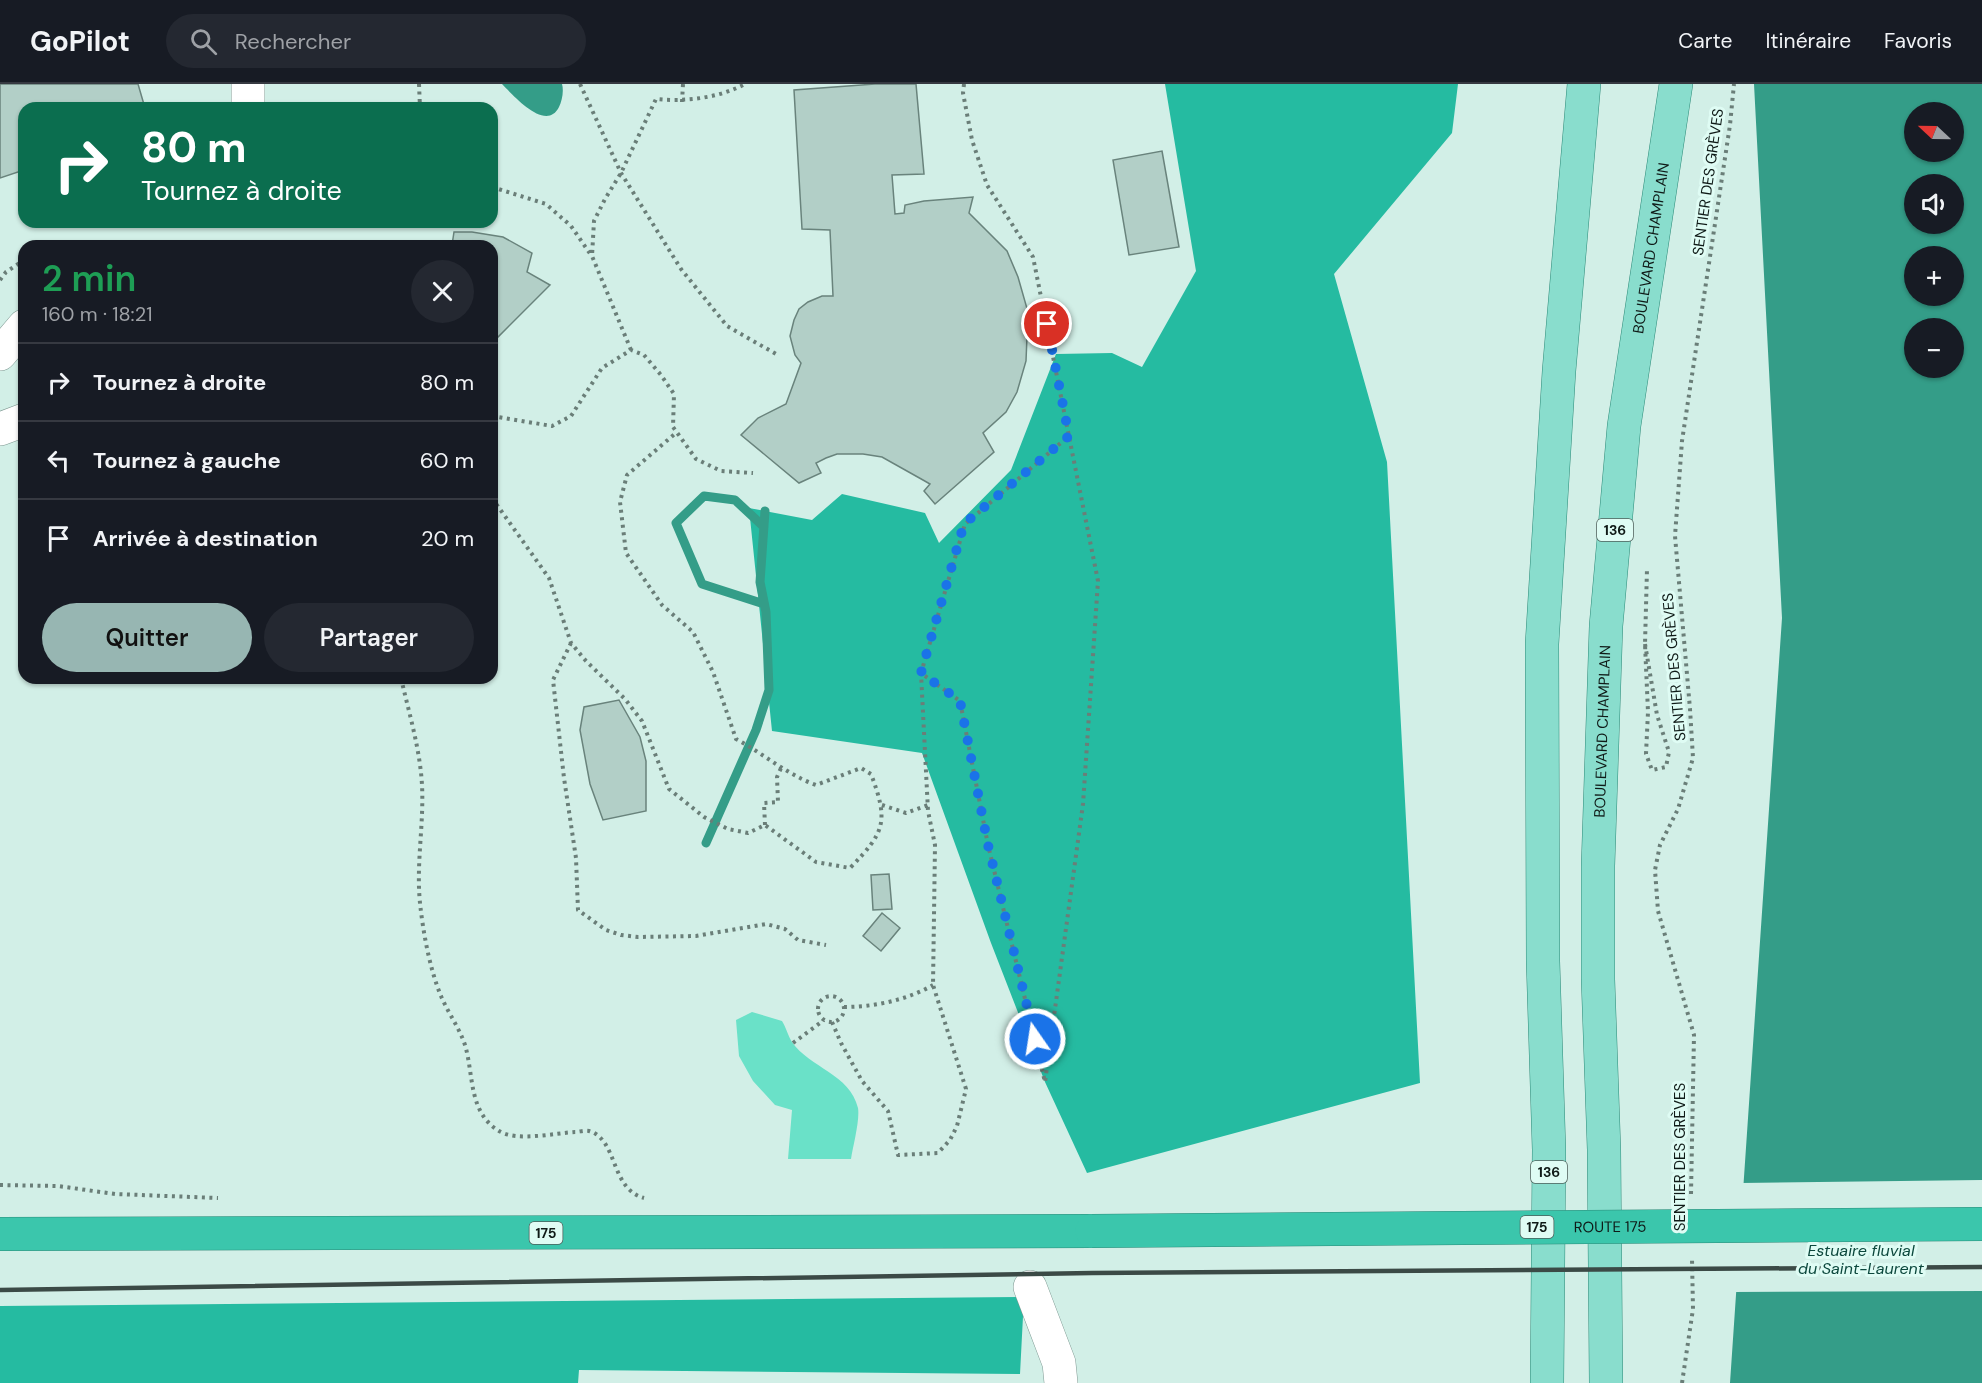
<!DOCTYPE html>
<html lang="fr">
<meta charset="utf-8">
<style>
:root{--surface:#171b24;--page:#242831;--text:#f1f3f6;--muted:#9ea1a6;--line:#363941;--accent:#97b6b2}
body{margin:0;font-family:"DM Sans",sans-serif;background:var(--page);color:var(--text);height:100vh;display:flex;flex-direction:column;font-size:22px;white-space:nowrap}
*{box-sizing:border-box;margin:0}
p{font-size:20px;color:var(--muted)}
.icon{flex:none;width:33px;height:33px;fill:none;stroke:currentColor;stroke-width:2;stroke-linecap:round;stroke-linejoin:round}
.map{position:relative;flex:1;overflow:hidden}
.side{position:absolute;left:18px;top:156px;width:480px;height:444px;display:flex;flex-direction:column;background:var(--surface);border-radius:18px;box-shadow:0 2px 4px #0004}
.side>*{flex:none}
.top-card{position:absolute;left:18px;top:18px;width:480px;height:126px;border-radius:18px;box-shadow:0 2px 4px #0004;background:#0b6e4f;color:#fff;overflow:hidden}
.needle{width:39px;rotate:292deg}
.tools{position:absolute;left:1904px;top:18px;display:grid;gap:12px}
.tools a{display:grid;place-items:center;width:60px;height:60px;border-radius:50%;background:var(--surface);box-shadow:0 2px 4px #0004;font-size:30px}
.pin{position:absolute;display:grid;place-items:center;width:51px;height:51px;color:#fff;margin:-26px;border:3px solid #fff;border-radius:50%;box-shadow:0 2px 6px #0007}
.me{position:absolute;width:66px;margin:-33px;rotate:347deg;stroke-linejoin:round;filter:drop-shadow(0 0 4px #0008)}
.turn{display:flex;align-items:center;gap:21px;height:126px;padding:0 24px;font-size:27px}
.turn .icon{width:78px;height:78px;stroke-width:2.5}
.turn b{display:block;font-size:42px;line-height:51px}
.round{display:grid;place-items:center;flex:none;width:63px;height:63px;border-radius:32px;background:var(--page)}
.head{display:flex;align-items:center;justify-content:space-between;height:102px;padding:0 24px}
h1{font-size:36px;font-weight:600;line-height:45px;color:#1e9e55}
.cta{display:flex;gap:12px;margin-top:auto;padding:12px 24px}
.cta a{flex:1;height:69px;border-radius:36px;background:var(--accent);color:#111;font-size:24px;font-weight:600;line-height:69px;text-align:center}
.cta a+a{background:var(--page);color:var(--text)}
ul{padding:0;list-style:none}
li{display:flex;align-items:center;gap:18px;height:78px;padding:0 24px;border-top:2px solid var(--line)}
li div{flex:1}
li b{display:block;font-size:22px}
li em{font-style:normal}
header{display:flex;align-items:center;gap:36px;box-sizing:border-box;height:84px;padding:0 30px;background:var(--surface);border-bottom:2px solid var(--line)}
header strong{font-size:28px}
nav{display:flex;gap:33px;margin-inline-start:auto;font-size:21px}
.search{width:420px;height:54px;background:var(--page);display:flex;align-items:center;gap:15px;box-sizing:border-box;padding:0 21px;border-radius:33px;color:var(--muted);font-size:22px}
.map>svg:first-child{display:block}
.green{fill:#6ae1c8}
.forest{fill:#25bba1}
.water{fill:#349d88;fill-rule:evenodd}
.pier{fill:#d2efe7}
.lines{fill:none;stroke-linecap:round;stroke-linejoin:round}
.stream{stroke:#349d88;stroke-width:9}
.building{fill:#b2cfc7;stroke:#69837c;stroke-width:1.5}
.minor-casing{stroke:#7d9891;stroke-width:34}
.major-casing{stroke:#2c8a78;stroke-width:34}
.highway-casing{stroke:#2c8a78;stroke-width:34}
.path{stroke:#6a7e78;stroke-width:4;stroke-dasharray:3 4.5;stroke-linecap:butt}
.minor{stroke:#fff;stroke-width:33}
.major{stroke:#89ddcd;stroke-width:33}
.highway{stroke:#3bc6ac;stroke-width:33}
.rail{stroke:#3b4a46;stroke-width:4.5}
.highway-bridge-casing{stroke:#2c8a78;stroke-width:34;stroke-linecap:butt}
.highway-bridge{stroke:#3bc6ac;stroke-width:33}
.route{stroke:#1a73e8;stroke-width:10;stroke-dasharray:0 18}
.labels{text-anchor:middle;stroke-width:6;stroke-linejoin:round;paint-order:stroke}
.shield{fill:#dffcf4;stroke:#4d5e59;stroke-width:1.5}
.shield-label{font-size:14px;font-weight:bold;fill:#0f1a17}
.street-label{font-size:15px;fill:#0f1a17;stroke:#dffcf4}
.water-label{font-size:16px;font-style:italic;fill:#0c483d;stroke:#dffcf4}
</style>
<header>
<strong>GoPilot</strong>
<div class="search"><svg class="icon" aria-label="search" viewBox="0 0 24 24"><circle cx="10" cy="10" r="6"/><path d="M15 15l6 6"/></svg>Rechercher</div>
<nav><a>Carte</a><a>Itinéraire</a><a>Favoris</a></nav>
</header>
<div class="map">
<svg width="1982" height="1299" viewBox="0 0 1982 1299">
<rect width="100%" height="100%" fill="#d2efe7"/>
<path class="green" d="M752,928L782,937C786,943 788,952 792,958C810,984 850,990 858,1024C860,1036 853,1062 851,1075H788L792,1026L775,1021L753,997L739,972L736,936Z"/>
<path class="forest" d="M1165,0H1458L1452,49L1334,190L1387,378L1420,999L1087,1089L1045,998L991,859L922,669L772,647L749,424L812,436L842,410L925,429L939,459L1011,386L1056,270L1112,269L1142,283L1196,187Z
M1024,1213L1020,1290L579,1286L578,1299H0V1222Z"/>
<path class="water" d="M502,0H562C564,7 562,17 559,23C546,49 513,11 502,0Z
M1754,0H1982V1299H1730L1782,534ZM1914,28H1953V68H1914ZM1914,100H1953V140H1914ZM1914,172H1953V212H1914ZM1914,244H1953V284H1914Z"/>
<path class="pier" d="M1982,1096V1207L1733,1208L1741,1099Z"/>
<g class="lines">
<path class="stream" d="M764,443L735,416L704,412L676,439L702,500L764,520
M706,759L756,646L769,606L766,528L760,498L765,427"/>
</g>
<path class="building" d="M0,0H138L145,24H24V86L0,94Z
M875,0H916L924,90L892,91L895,130L904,129L905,121L924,117L973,113L969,129L1007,167L1018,193L1028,228L1026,277L1017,308L1006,328L983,349L994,368L935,420L924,407L930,400L923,396L882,373L863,370H837L826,374L816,379L821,389L799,399L741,351L758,334L786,320L801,279L795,271L790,252L794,236L799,225L808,218L822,212H833L830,146L802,145L794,6Z
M1162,67L1179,163L1129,171L1113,76Z
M454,148H472L503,153L532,169L527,188L550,201L497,254L492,252V162H445L452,161Z
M619,616L640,653L646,677V727L603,736L590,700L580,646L584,623Z
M889,790L892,825L873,826L871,791Z
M882,829L900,844L881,867L863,852Z"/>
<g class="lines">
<defs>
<path id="minor" d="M248,0V24
M0,270L24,242
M0,345L24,336
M1030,1203L1059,1279L1061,1299"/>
<g id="major">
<path d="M1547,1299L1549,1066L1543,877L1542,560L1559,287L1584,0"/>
<path id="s1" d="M1606,1299L1604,1066L1598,895V782L1606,542L1624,342L1676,0"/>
</g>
<path id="highway" d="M0,1150L1092,1147"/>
</defs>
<use href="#minor" class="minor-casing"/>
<use href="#major" class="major-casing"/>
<use href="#highway" class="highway-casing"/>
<path class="path" d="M419,0L420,24
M580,0L621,89L681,185L727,242L776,270
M964,0L963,9L972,56L987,101L1033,173L1098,497L1083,720L1045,998L988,761L960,617L921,589L965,440L1069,352
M682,18L683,0
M492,103L546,120L571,142L591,171
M60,162H94
M0,196L6,188L24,176
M631,266L592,172L594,137L605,115L621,89L656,15C685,18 719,14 745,0
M492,332L552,342L571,332L602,284L631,266L644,271L661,291L674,310L673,343L696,375L721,387L753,389
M492,414L549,494L571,559L586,577L625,615L642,637L669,705L704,733L728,745L748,749L765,741L816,778L850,784C885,748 889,738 871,690L861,684L816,701C786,690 764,670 736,655L713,588L693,548L662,521L626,469L620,418L627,391L677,348
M571,559L553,596L564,694L576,774L578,826L606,846L621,851L638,853L696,852L766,840L785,845L798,856L826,861
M1645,560L1657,631L1669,668L1666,683L1652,686L1646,670L1648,628L1645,560L1647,485
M401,594C409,629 420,665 422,701C424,740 416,780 420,819C423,848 430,886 441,912C448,929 459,943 465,961C474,991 468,1028 499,1047C517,1058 555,1049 575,1048C579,1048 585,1046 589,1047C618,1055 610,1105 644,1114
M882,721L906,729L928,721
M765,741L764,719L778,718L777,693L781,684
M818 925a13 13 0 1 1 26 0a13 13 0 1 1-26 0Z
M844,923C874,923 907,916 933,901
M832,938L841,959L862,997L888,1027L898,1071L938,1069L950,1056L957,1042L966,1005L933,901L935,761L928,727L921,589
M793,959L824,936
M0,1101L58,1102L115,1110L218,1114
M1691,1110L1694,951L1658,827L1655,786L1660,761L1678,725L1693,674L1690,625L1675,452L1682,357L1730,41L1734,0
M1682,1299L1693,1225L1692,1175"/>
<use href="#minor" class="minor"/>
<use href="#major" class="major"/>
<use href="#highway" class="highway"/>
<path class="rail" d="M0,1206L1092,1189L1982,1183"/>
<defs>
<g id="highway-bridge">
<path id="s2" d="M1092,1147L1982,1140"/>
</g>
</defs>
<use href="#highway-bridge" class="highway-bridge-casing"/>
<use href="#highway-bridge" class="highway-bridge"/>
</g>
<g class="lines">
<path class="route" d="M1035,955L988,761L960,617L921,589L964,440L1069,352L1047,240"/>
</g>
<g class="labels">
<g class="shield">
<rect x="1597" y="435" width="36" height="22" rx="4.5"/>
<rect x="1531" y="1077" width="36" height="22" rx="4.5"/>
<rect x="1520.5" y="1132" width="33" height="22" rx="4.5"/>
<rect x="529.5" y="1138" width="33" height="22" rx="4.5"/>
</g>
<g class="shield-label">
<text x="1615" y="451">136</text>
<text x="1549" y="1093">136</text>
<text x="1537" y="1148">175</text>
<text x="546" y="1154">175</text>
</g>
<g class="street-label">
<text transform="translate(1708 98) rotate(-82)" y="5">SENTIER DES GRÈVES</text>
<text dy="5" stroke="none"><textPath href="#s1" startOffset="1138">BOULEVARD CHAMPLAIN</textPath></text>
<text transform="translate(1674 583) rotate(-95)" y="5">SENTIER DES GRÈVES</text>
<text dy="5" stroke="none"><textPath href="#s1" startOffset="652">BOULEVARD CHAMPLAIN</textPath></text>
<text transform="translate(1680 1073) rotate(-90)" y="5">SENTIER DES GRÈVES</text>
<text dy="5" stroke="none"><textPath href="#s2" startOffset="518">ROUTE 175</textPath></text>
</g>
<g class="water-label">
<text x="1861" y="1172">Estuaire fluvial<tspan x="1861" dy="18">du Saint-Laurent</tspan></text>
</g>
</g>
</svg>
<div class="tools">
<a><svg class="needle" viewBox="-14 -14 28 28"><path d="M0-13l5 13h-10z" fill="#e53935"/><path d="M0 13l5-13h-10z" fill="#9ea1a6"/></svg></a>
<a><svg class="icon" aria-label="sound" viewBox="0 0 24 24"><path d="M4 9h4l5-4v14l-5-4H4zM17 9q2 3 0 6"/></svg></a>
<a>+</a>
<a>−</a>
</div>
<div class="pin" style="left:1047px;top:240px;background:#d93025"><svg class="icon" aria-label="arrive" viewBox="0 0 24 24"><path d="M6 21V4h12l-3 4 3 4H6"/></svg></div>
<svg class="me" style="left:1035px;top:955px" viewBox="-20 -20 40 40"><circle r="17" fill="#1a73e8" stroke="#fff" stroke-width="3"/><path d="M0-11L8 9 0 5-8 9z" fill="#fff"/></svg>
<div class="top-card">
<div class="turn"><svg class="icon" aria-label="right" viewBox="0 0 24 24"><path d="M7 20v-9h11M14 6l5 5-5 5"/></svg><div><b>80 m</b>Tournez à droite</div></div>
</div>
<section class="side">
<div class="head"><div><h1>2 min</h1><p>160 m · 18:21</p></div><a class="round"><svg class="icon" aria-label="close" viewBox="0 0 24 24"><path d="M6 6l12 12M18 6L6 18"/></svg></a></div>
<ul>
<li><svg class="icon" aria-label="right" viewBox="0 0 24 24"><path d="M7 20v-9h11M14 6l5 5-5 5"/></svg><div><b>Tournez à droite</b></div><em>80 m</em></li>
<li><svg class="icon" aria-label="left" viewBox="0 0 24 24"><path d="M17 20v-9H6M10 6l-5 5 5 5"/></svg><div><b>Tournez à gauche</b></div><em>60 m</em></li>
<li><svg class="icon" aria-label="arrive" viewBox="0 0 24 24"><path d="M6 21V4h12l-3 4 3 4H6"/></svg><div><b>Arrivée à destination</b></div><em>20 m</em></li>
</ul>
<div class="cta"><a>Quitter</a><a>Partager</a></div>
</section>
</div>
